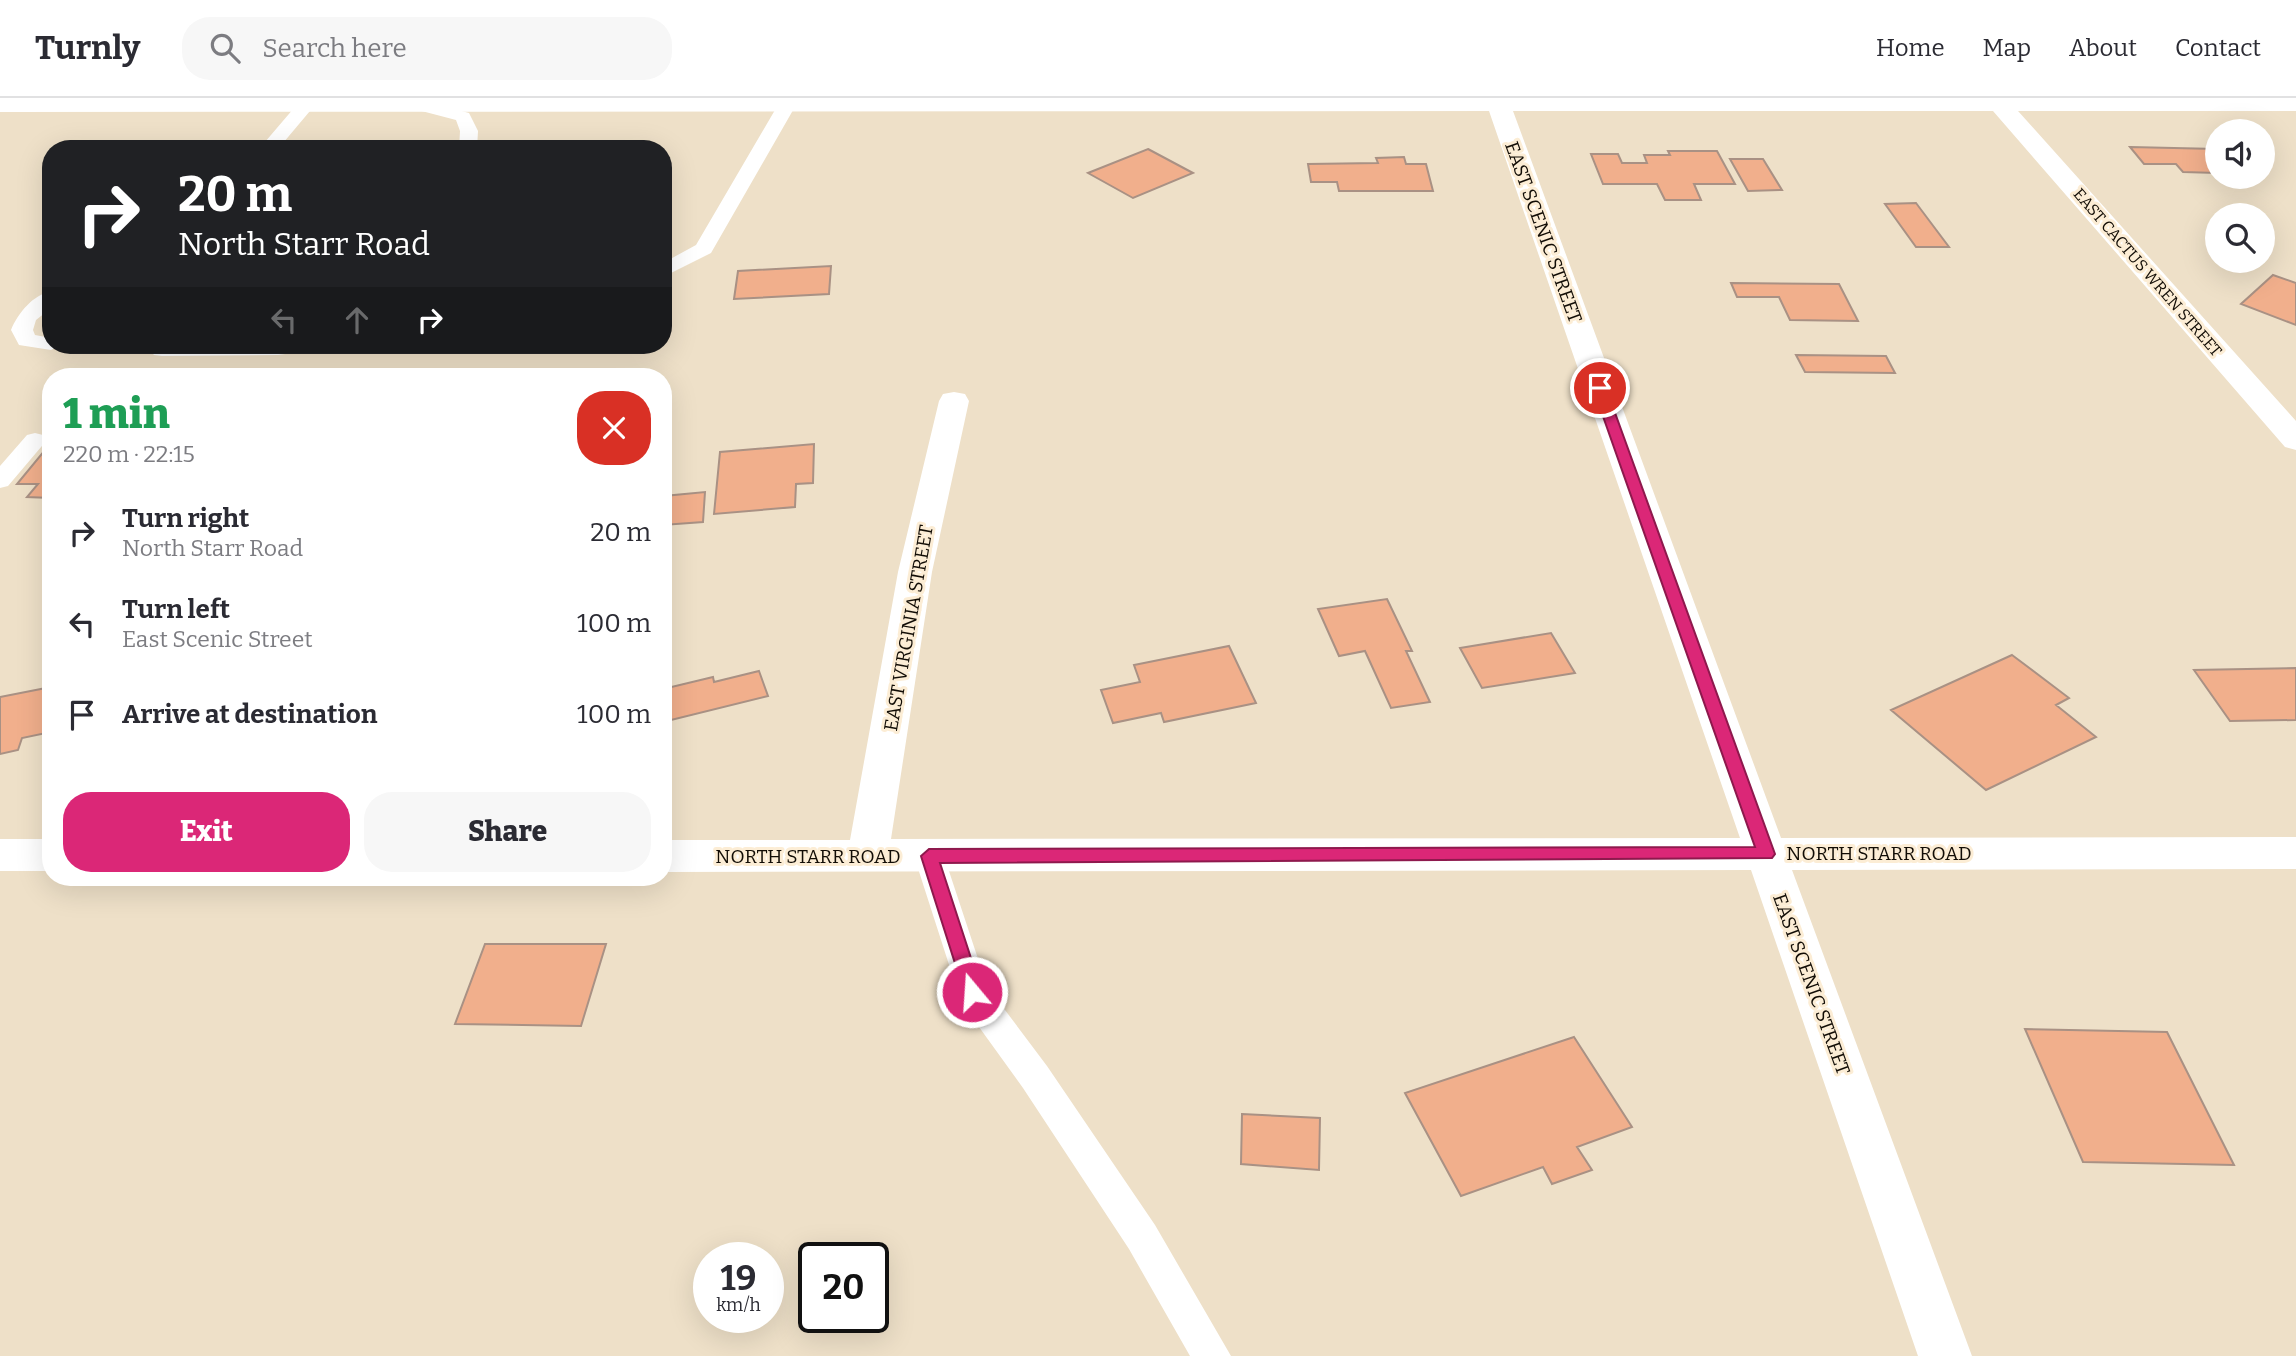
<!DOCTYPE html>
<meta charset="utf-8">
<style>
:root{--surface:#fff;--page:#f7f7f7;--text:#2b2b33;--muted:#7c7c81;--line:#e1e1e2;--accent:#db2777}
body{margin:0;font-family:Bitter,serif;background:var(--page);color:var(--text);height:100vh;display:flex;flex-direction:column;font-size:26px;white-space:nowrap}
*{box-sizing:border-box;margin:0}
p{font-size:23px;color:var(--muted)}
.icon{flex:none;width:38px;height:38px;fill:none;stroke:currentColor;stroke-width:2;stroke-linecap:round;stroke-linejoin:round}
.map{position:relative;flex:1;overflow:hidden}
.sheet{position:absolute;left:42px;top:270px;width:630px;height:518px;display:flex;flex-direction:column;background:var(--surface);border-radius:28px;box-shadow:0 7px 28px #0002}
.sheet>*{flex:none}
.hud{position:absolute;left:42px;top:42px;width:630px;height:214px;border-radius:28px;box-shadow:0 7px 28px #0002;background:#202124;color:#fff;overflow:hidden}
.fabs{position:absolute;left:2205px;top:21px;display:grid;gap:14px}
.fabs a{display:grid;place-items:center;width:70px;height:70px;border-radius:50%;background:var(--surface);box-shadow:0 7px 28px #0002;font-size:35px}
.speed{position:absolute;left:693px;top:1144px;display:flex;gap:14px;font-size:35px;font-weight:700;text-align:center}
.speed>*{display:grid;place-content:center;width:91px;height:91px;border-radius:50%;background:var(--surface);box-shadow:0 7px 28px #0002;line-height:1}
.speed small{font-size:18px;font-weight:400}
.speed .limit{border:4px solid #111;border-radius:10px;background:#fff;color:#111}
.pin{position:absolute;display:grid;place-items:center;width:60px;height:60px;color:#fff;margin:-30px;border:4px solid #fff;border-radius:50%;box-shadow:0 2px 7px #0007}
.me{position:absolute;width:77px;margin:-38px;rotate:342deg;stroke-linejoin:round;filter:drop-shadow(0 0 5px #0008)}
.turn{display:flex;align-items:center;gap:24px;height:147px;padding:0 21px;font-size:32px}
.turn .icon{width:91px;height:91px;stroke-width:2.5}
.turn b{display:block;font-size:49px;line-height:60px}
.lanes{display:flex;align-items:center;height:66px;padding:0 21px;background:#0003;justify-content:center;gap:35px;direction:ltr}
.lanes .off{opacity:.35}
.round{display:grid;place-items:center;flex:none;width:74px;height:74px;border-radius:28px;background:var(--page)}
.head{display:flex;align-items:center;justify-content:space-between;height:119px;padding:0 21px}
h1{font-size:42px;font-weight:800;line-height:52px;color:#1e9e55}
.action{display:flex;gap:14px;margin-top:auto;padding:14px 21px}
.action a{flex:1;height:80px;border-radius:28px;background:var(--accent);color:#fff;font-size:28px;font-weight:800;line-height:80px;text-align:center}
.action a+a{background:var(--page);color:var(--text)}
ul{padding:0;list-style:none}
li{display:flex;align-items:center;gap:21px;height:91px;padding:0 21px}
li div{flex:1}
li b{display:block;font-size:26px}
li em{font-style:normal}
header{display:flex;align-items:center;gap:42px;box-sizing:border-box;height:98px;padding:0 35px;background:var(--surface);border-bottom:2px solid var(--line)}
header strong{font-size:33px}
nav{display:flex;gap:38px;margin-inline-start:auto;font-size:24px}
.search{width:490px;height:63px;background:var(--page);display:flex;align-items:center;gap:18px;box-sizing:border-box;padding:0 24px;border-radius:28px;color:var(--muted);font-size:26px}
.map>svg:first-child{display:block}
.building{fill:#f1af8c;stroke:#a99184;stroke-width:2}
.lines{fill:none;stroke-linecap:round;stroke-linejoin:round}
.lane{fill:#fff;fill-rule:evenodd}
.street{fill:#fff;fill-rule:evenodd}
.route{fill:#db2777;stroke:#8e194d;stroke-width:2}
.labels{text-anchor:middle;stroke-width:6;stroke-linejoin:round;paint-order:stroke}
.far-street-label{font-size:16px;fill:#110c05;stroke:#fcedd5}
.street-label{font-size:19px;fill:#110c05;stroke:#fcedd5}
</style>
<header>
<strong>Turnly</strong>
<div class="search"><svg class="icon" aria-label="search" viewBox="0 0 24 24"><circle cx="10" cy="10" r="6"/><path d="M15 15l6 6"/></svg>Search here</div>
<nav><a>Home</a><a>Map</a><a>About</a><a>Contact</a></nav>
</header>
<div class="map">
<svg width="2296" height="1258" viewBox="0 0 2296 1258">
<rect width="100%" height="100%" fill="#eee0c8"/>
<path class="building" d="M2130,49L2217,51V75L2183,74L2176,66H2144Z
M1148,51L1193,75L1133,100L1088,75Z
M1668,53H1717L1735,86H1694L1701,102H1665L1657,86H1603L1591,56H1618L1622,65H1647L1644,57H1670Z
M1404,59L1406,66H1426L1433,93H1339L1337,84H1311L1308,66L1378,65L1376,60Z
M1730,61H1763L1782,92L1748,93Z
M1916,105L1949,149H1916L1885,106Z
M831,168L829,196L734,201L738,173Z
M2273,177L2296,185V227L2241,206Z
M1731,185L1839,186L1858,223L1790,222L1779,199H1737Z
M1796,257L1886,258L1895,275L1805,274Z
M50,346L51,400L27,399L38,386H17Z
M814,346L813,385L796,386L795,409L714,416L720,354Z
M705,394L703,424L663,427L664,398Z
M1387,501L1412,553H1406L1430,604L1391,610L1365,553L1339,558L1318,511Z
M1551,535L1575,575L1482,590L1460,550Z
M1229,548L1256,605L1164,624L1161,615L1113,625L1101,592L1140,584L1134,567Z
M2012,557L2069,600L2056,607L2096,639L1986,692L1891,612Z
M2296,570V622L2230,623L2194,572Z
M759,573L768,598L663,624V591L713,579L714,584Z
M51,589V634L22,640L18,652L0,656V599Z
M485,846H606L581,928L455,926Z
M2025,931L2167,934L2234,1067L2083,1064Z
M1574,939L1632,1029L1577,1049L1592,1072L1552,1086L1543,1069L1461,1098L1405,995Z
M1242,1016L1320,1020L1319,1072L1241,1066Z"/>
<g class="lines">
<path class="lane" d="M782,0H800L711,155L663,179V165L696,147Z
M306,2L315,7L278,51H259L300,3Z
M420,2L469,15L478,33L477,51H459L460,33L456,22L414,11L411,7L414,3Z
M51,193V210L36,222L33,232L35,237L51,240V247H61L51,252L19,247L11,232C18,215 33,197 51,193Z
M145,247H317L314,252L278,257L162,258L154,257Z
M35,335L43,337L47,342L8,388L0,390V368L27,337Z
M929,746L940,750L944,758L987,888L1047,968L1155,1127L1231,1258H1190L1129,1151L1023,990L961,904L914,758L918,750Z"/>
<path class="street" d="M0,0H2296V13H2018L2296,323V352L2285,349L1993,13H1513L1781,740L2296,739V771L1792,772L1972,1258H1918L1751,772L663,774V742H850L898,474L939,303L943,296L954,294L965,296L969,303L932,474L891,741L1740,740L1489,13L0,14Z
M0,741H51V773H0Z"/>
</g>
<path class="route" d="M1595,287L1606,290L1775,756L1772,760L940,765L982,894L979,900H966L921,758L929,751L1755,749L1593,290Z"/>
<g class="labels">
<g class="far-street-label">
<text transform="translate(2148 174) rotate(49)" y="6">EAST CACTUS WREN STREET</text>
</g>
<g class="street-label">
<text transform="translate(1544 134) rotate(70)" y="7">EAST SCENIC STREET</text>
<text transform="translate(908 530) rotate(-80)" y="7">EAST VIRGINIA STREET</text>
<text x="1879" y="762">NORTH STARR ROAD</text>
<text x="808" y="765">NORTH STARR ROAD</text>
<text transform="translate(1812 886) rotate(70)" y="7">EAST SCENIC STREET</text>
</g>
</g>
</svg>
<div class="fabs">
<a><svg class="icon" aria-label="sound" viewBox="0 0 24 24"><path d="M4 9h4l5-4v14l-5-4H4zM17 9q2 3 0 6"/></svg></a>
<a><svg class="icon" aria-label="search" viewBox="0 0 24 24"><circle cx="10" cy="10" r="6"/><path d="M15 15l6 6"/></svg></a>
</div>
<div class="speed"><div>19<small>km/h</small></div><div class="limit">20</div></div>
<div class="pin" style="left:1600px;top:290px;background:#d93025"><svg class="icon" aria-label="arrive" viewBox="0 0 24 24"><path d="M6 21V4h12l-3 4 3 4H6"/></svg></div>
<svg class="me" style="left:972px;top:894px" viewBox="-20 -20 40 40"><circle r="17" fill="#db2777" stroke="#fff" stroke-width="3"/><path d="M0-11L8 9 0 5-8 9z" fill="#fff"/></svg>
<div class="hud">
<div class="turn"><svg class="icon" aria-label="right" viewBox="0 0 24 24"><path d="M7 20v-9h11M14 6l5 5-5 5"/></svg><div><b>20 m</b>North Starr Road</div></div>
<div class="lanes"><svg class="icon off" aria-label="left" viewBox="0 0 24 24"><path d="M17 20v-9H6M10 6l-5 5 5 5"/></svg><svg class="icon off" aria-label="ahead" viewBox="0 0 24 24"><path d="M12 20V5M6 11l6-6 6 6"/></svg><svg class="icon" aria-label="right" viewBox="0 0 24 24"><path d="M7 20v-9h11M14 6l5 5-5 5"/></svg></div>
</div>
<section class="sheet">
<div class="head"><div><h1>1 min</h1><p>220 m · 22:15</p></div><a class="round" style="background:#d93025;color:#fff"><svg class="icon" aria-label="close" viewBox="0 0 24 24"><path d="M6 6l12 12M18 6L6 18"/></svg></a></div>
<ul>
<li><svg class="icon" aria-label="right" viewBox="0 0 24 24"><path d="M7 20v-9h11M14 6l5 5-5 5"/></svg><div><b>Turn right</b><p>North Starr Road</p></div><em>20 m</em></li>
<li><svg class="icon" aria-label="left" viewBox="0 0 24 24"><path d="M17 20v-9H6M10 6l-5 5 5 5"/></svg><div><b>Turn left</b><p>East Scenic Street</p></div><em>100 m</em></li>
<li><svg class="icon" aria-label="arrive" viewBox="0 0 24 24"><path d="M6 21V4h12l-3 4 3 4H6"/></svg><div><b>Arrive at destination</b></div><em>100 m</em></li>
</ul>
<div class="action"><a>Exit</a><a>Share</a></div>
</section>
</div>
